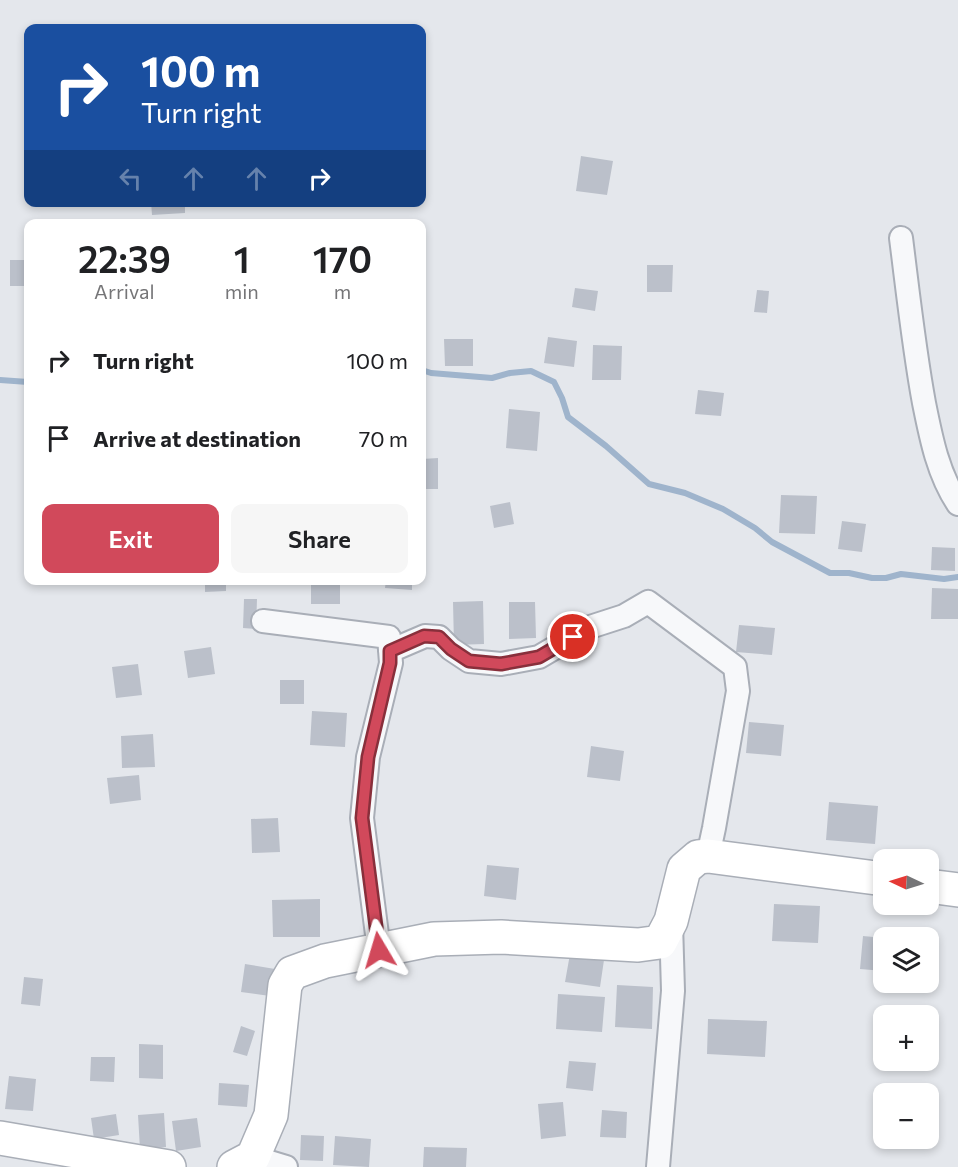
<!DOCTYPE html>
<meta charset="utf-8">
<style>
:root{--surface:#fff;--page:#f6f6f6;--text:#202124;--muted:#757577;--accent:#d1495b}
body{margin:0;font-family:Commissioner,sans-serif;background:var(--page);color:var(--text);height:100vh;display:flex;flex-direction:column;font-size:22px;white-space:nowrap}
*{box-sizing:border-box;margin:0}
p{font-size:20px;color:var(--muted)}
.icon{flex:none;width:33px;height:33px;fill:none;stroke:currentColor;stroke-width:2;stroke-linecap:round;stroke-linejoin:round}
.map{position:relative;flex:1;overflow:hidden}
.details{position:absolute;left:24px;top:219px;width:402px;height:366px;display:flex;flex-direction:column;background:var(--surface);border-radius:12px;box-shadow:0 3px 9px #0003}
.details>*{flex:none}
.banner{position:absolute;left:24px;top:24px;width:402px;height:183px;border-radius:12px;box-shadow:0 3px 9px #0003;background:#1a4fa0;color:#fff;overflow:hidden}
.needle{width:39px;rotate:274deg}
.controls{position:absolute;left:873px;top:849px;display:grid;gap:12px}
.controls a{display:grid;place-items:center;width:66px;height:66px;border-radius:12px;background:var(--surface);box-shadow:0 3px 9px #0003;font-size:30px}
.pin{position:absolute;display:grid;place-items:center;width:51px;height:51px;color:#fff;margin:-26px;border:3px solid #fff;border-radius:50%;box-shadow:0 2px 6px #0007}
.me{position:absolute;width:66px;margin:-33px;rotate:353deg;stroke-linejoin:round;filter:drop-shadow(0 0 4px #0008)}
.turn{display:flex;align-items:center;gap:21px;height:126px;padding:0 18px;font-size:27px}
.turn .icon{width:78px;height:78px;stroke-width:2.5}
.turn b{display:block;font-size:42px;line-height:51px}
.lanes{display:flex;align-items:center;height:57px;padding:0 18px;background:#0003;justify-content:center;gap:30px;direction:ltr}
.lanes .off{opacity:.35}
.eta{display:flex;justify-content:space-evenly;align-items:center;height:102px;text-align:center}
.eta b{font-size:36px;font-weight:600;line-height:42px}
.action{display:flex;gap:12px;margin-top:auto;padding:12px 18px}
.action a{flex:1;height:69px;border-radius:12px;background:var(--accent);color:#fff;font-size:24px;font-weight:600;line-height:69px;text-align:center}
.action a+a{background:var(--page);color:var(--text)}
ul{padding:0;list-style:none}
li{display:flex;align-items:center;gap:18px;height:78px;padding:0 18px}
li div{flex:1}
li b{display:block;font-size:22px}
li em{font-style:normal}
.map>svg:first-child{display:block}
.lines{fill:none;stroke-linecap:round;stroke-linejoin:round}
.stream{stroke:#9fb4cc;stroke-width:6}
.building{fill:#bbc0ca}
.street-casing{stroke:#a9aeb7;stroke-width:26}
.secondary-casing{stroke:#a9aeb7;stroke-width:36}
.street{stroke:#f7f8fa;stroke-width:22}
.secondary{stroke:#fff;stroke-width:33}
.route-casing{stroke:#882f3b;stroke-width:15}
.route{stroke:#d1495b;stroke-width:10}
</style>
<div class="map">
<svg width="958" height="1167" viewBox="0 0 958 1167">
<rect width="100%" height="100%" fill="#e4e7ec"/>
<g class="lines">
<path class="stream" d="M422,370L431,373L492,378L510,373L531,371L554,382L562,398L568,417L606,446L649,484L685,493L723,509L755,528L772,542L830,573H849L872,578H886L901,574L944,579L958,577
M0,380L28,382"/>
</g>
<path class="building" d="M581,156L613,161L607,195L576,191Z
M151,202H185V213L152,215Z
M10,260H28V286H10Z
M647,265H673L672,292H647Z
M575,288L598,291L595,311L572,307Z
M757,290L769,291L767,313L754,312Z
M548,337L577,341L574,367L544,363Z
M444,339H473V366H445Z
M593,345L622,346L621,380H592Z
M698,390L724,393L721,416L695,414Z
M509,409L540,412L537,451L506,448Z
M438,458V489H422V459Z
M781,495L817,496L815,534L779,533Z
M510,502L514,524L494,528L490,506Z
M842,521L866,524L862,552L838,549Z
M932,547L955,548V571L931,570Z
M205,580H226V591L205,592Z
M386,580H412V590L385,588Z
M311,584H340V604H311Z
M932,588L958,589V619H931Z
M244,599H257L256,629L243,628Z
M483,601L484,644L454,645L453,602Z
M509,602H535L536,638L509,639Z
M739,625L775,628L772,655L736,652Z
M211,647L215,674L188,678L184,651Z
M138,664L142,695L116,698L112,667Z
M280,680H304V704H280Z
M312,711L347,713L345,747L310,745Z
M749,722L784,725L781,756L746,753Z
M153,734L155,767L122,768L121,736Z
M591,746L624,751L620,781L587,777Z
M139,775L141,800L110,804L107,778Z
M829,802L878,806L875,844L826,840Z
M278,818L280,852L252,853L251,819Z
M487,865L519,868L516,900L484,896Z
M320,899V937H273L272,900Z
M774,904L820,906L818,943L772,941Z
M863,936L884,938V971L860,969Z
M570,954L604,960L600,987L565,982Z
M245,964L275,969L270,996L241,992Z
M24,977L43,979L40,1006L21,1004Z
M617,985L653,987L652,1029L615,1027Z
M558,994L605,997L602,1032L556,1029Z
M708,1019L767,1021L765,1057L707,1054Z
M241,1026L255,1031L247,1056L233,1052Z
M139,1044L163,1045V1079L139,1078Z
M91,1057H115L114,1082L90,1081Z
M569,1061L596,1063L593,1091L566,1088Z
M9,1076L36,1079L33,1111L5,1109Z
M219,1083L249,1085L247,1107L218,1105Z
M563,1102L566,1136L541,1139L538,1104Z
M602,1110L627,1112L626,1138L600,1137Z
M164,1113L166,1147L140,1149L138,1115Z
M116,1114L119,1135L94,1139L91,1118Z
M197,1118L201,1147L176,1151L172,1121Z
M301,1135L324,1136L323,1161L300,1160Z
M335,1136L371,1139L369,1167L333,1165Z
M424,1147L467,1148L466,1167H423Z"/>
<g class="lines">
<defs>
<path id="street" d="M901,238C908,293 914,349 924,403C931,438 938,474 958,504
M263,621L389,637L391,663L368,757L362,818L379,950
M390,651L425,636L439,637L451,649L469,661L501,664L539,657L590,627L624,616L648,602L735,667L738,691L714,828L708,856
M252,1167L253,1157L286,1167
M658,1167L673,991L671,923"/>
<path id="secondary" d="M928,886L958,890
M0,1138L169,1167
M234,1167L253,1157L271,1115L285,985L292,973L325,961L434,939L501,937L638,945L660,942L671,921L684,869L698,857L708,856L884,879"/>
</defs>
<use href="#street" class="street-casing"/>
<use href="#secondary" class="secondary-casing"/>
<use href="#street" class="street"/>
<use href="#secondary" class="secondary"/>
</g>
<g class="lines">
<defs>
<path id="route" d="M379,950L362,818L368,757L390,663V651L424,636L439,637L451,649L469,661L501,664L539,657L573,637"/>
</defs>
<use href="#route" class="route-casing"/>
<use href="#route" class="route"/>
</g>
</svg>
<div class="controls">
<a><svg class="needle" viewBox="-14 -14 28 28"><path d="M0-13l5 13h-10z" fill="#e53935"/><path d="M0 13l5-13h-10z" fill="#757577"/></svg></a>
<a><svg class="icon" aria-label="layers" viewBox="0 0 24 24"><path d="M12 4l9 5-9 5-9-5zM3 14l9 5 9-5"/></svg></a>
<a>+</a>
<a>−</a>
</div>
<div class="pin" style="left:573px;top:637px;background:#d93025"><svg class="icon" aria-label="arrive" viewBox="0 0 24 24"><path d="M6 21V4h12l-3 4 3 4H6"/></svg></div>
<svg class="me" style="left:379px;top:950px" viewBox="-20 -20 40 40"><path d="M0-17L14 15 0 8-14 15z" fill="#d1495b" stroke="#fff" stroke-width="4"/></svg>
<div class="banner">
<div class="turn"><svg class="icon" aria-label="right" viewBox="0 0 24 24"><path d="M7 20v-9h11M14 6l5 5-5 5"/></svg><div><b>100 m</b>Turn right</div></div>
<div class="lanes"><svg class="icon off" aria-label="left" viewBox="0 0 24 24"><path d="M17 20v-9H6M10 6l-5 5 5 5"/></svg><svg class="icon off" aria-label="ahead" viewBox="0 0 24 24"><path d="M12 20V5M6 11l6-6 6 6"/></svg><svg class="icon off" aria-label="ahead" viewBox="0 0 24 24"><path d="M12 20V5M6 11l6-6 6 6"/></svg><svg class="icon" aria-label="right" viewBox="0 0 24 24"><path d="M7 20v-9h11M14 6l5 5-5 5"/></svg></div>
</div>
<section class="details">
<div class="eta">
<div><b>22:39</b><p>Arrival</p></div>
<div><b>1</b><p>min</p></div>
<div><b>170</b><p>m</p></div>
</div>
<ul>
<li><svg class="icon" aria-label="right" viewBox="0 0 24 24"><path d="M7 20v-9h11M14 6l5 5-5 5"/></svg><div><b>Turn right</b></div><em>100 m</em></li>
<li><svg class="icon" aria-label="arrive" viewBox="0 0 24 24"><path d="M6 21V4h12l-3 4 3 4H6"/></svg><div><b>Arrive at destination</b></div><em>70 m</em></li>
</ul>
<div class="action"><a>Exit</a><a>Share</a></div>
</section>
</div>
